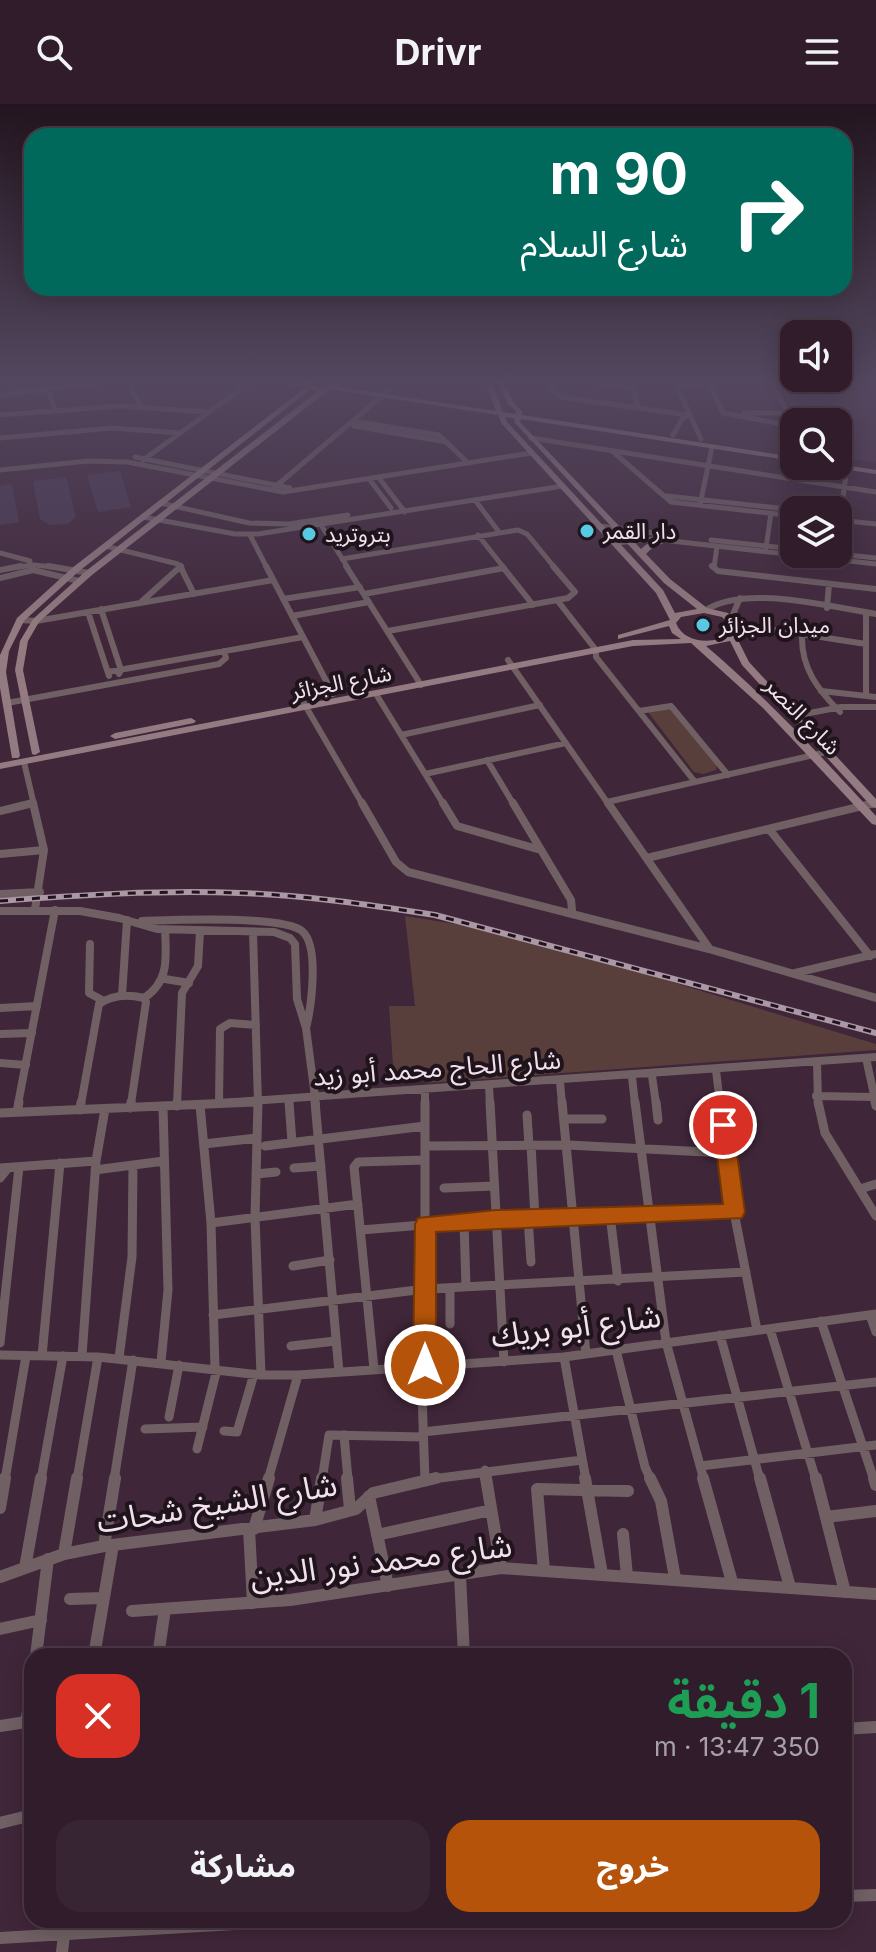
<!DOCTYPE html>
<html lang="ar">
<meta charset="utf-8">
<style>
:root{--surface:#301c2b;--page:#382533;--text:#f1f3f6;--muted:#a8a1a9;--line:#4b3a47;--accent:#b45309}
body{margin:0;font-family:Inter,"Noto Sans Arabic",sans-serif;background:var(--page);color:var(--text);direction:rtl;height:100vh;display:flex;flex-direction:column;font-size:30px;white-space:nowrap}
*{box-sizing:border-box;margin:0}
p{font-size:26px;color:var(--muted)}
.icon{flex:none;width:44px;height:44px;fill:none;stroke:currentColor;stroke-width:2;stroke-linecap:round;stroke-linejoin:round}
.map{position:relative;flex:1;overflow:hidden;direction:ltr}
.side{position:absolute;left:24px;top:1544px;width:828px;height:280px;display:flex;flex-direction:column;background:var(--surface);border-radius:24px;box-shadow:0 4px 20px #0003,0 0 0 2px var(--line);direction:rtl}
.side>*{flex:none}
.top-card{position:absolute;left:24px;top:24px;width:828px;height:168px;border-radius:24px;box-shadow:0 4px 20px #0003,0 0 0 2px var(--line);direction:rtl;background:#00695c;color:#fff;overflow:hidden}
.tools{position:absolute;left:780px;top:216px;display:grid;gap:16px}
.tools a{display:grid;place-items:center;width:72px;height:72px;border-radius:16px;background:var(--surface);box-shadow:0 4px 20px #0003,0 0 0 2px var(--line);font-size:40px}
.pin{position:absolute;display:grid;place-items:center;width:68px;height:68px;color:#fff;margin:-34px;border:4px solid #fff;border-radius:50%;box-shadow:0 2px 8px #0007}
.me{position:absolute;width:88px;margin:-44px;rotate:0deg;stroke-linejoin:round;filter:drop-shadow(0 0 6px #0008)}
.turn{display:flex;align-items:center;gap:28px;height:168px;padding:0 32px;font-size:36px}
.turn .icon{width:104px;height:104px;stroke-width:2.5}
.turn b{display:block;font-size:56px;line-height:68px}
.round{display:grid;place-items:center;flex:none;width:84px;height:84px;border-radius:24px;background:var(--page)}
.headline{display:flex;align-items:center;justify-content:space-between;height:136px;padding:0 32px}
h1{font-size:48px;font-weight:700;line-height:60px;color:#1e9e55}
.action{display:flex;gap:16px;margin-top:auto;padding:16px 32px}
.action a{flex:1;height:92px;border-radius:24px;background:var(--accent);color:#fff;font-size:32px;font-weight:700;line-height:92px;text-align:center}
.action a+a{background:var(--page);color:var(--text)}
header{display:flex;justify-content:space-between;align-items:center;height:104px;padding:0 32px;background:var(--surface);font-size:36px;font-weight:700}
.map>svg:first-child{display:block}
.built{fill:#503148}
.green{fill:#593f3c}
.building{fill:#493852}
.lines{fill:none;stroke-linecap:round;stroke-linejoin:round}
.street-far4{stroke:#706064;stroke-width:5}
.street-far3{stroke:#706064;stroke-width:6}
.street-far2{stroke:#706064;stroke-width:8}
.street-far1{stroke:#706064;stroke-width:9}
.street{stroke:#706064;stroke-width:12}
.secondary{fill:#947b81;fill-rule:evenodd}
.rail-casing{stroke:#ab97a5;stroke-width:6}
.rail{stroke:#1f141c;stroke-width:3;stroke-dasharray:8;stroke-linecap:butt}
.route{fill:#b45309;stroke:#753606;stroke-width:2}
.poi-dot{fill:#57c9e2;stroke:#1f141c;stroke-width:3}
.labels{text-anchor:middle;stroke-width:8;stroke-linejoin:round;paint-order:stroke}
.far-poi-label{font-size:22px;fill:#f2e1ec;stroke:#1f141c;text-anchor:start}
.far-street-label{font-size:22px;fill:#f2e1ec;stroke:#1f141c}
.street-label{font-size:26px;fill:#f2e1ec;stroke:#1f141c}
.near-street-label{font-size:32px;fill:#f2e1ec;stroke:#1f141c}
</style>
<header><svg class="icon" aria-label="menu" viewBox="0 0 24 24"><path d="M4 6h16M4 12h16M4 18h16"/></svg>Drivr<svg class="icon" aria-label="search" viewBox="0 0 24 24"><circle cx="10" cy="10" r="6"/><path d="M15 15l6 6"/></svg></header>
<div class="map">
<svg width="876" height="1848" viewBox="0 0 876 1848">
<rect width="100%" height="100%" fill="#402639"/>
<path class="built" d="M777,274H876V358L838,352V318H800Z"/>
<path class="green" d="M669,604L717,661L716,666L703,670L694,668L648,608Z
M405,812L506,828L876,940V946L428,979L425,972L394,976L389,902H415Z"/>
<path class="building" d="M120,367L131,403L98,408L87,371Z
M66,373L76,413L67,420L50,421L40,415L33,377Z
M12,380L19,418L0,421V382Z"/>
<g class="lines">
<path class="street-far4" d="M125,274L141,302
M263,274L305,281
M547,274L555,289L561,293L688,311
M591,274L600,280L633,284
M630,274L638,304
M673,274L701,335
M706,274L723,309L793,322
M770,274L789,312
M46,281L55,305
M676,281H709
M0,291L134,274
M744,309H787
M0,311L120,302L208,308
M353,317L439,331L468,359
M354,322L447,338
M673,331L683,314L689,312
M0,334L113,324L180,329
M531,334L876,388
M612,347L671,398L794,412
M135,353L290,384
M143,356L256,274
M0,366L88,357L127,358L283,388L531,349
M379,374L405,408
M370,376L391,404
M275,383L388,287
M667,392L797,406
M475,396L499,428
M160,399L249,419L289,420L348,411
M700,401L712,343
M143,413L235,430H258L563,382
M838,416L876,420
M840,416L847,363L851,357
M321,421L348,464
M600,422L662,430
M250,431L267,464
M478,431L504,464
M711,436L794,445
M616,439L654,435L876,460
M105,442L178,460L182,464
M766,444L771,409
M0,449L30,457
M838,450L876,454
M342,455L518,426L527,430L555,464
M10,464L34,461L62,464
M714,464L717,442"/>
<path class="street-far3" d="M48,462L89,469
M180,462L194,490
M266,462L333,590
M346,462L421,581
M502,462L533,501
M712,462L718,467L876,485
M0,466L21,462
M0,474L33,466L79,477
M364,490L504,464
M283,495L360,483
M557,496L596,546V553L695,678
M140,499L181,462
M827,504L829,480
M101,505L121,566L119,570
M706,506C745,480 831,503 876,510
M88,508L109,572
M866,509V592
M292,512L369,498
M731,515L740,494
M20,516L36,517L273,476
M736,520L866,540
M388,527L568,494L575,488L553,462
M802,531C801,564 818,586 840,608
M508,556L609,701
M108,568L303,533
M821,587L876,593
M376,590L444,701
M302,596L363,701
M7,599L219,560L226,554L224,547
M639,607L671,602L728,671
M794,612L841,603H876
M401,631L540,601
M487,656L514,701
M24,658L34,701
M425,670L566,639
M607,698L827,648
M25,701L34,699
M867,701L876,699"/>
<path class="street-far2" d="M33,699L44,746L35,805
M362,699L396,758L408,768L709,845L876,894
M443,699L457,722L541,746
M513,699L571,796L572,806L568,809
M608,699L709,844
M0,707L33,699
M769,725L870,852
M0,750L44,746
M647,754L875,699
M0,790L40,788
M0,807H80L119,814L157,825L274,828L290,834L295,840L297,895L306,924L316,1000
M142,817C171,816 282,811 302,827C320,842 311,904 306,924
M253,828L258,1000
M90,840L89,889L102,896
M795,869L876,850
M165,875L189,879
M122,892L127,816
M144,894C170,877 166,853 165,825
M0,904L37,902
M0,930L32,929
M866,954L876,1000
M817,958L818,1000
M0,959L26,961
M716,966L720,1000
M652,972L656,1000
M632,973L635,1000
M560,978L562,1000
M489,982L490,1000
M425,987V1000
M816,992L874,993
M289,996V1000
M18,1000L55,806
M81,1000L99,900C113,890 128,890 144,894L146,898L131,1000
M177,1000L182,889L198,862L200,827
M207,1000L876,953
M219,1000L220,925L230,919L256,921"/>
<path class="street-far1" d="M258,998L255,1113L261,1271
M289,998L292,1038
M315,998L339,1268
M425,998V1261
M490,998L504,1258
M562,998L586,1250
M635,998L666,1238L704,1376
M656,998L658,1016
M720,998L734,1108L757,1226
M818,998L825,1029L876,1112
M875,998L876,1002
M200,1001L211,1119L215,1265
M177,1002V998
M130,1004L131,998
M80,1006L81,998
M17,1008L19,998
M0,1009L254,998
M527,1011L529,1041
M564,1015H602
M204,1040L257,1034
M531,1041L535,1114
M265,1042L425,1022
M425,1042L568,1041L726,1049
M0,1064L96,1057
M294,1064L321,1062
M95,1066L164,1057
M256,1070L276,1068
M0,1074L8,1064
M444,1084L494,1082
M860,1085L876,1080
M610,1111L618,1177
M528,1114L531,1158
M464,1117L466,1183
M211,1119L358,1100
M361,1126L496,1115L734,1108
M293,1162L330,1156
M450,1184V1220
M213,1211L425,1185L746,1168
M870,1211L876,1228
M821,1217L874,1376
M770,1225L816,1376
M720,1231L760,1376
M0,1239L19,1063
M291,1242L336,1237
M616,1246L645,1363L651,1376
M0,1251L98,1253L261,1271H298L564,1253L876,1210
M42,1252L60,1059
M82,1252L96,1057L105,1005
M564,1253L586,1376
M119,1254L132,1153L133,1061
M161,1258L168,1186L163,1003
M421,1261L425,1376
M374,1265L354,1063L358,1058L425,1056
M169,1313L179,1261
M145,1325L203,1323
M224,1327L237,1328L254,1270
M423,1328L876,1278
M344,1331L348,1376
M197,1345L217,1265
M700,1362L876,1341
M485,1366L487,1376
M5,1376L26,1252
M41,1376L63,1252
M77,1376L98,1253
M114,1376L133,1256
M268,1376L298,1271
M322,1376L329,1331L423,1333
M424,1376L582,1356"/>
<path class="street" d="M347,1374L350,1406
M486,1374L501,1464
M585,1374L602,1470
M650,1374L661,1397L675,1474
M703,1374L732,1478
M760,1374L790,1483
M816,1374L845,1488
M874,1374L876,1381
M369,1392L388,1482
M0,1404L5,1374
M826,1413L876,1407
M315,1416L322,1374
M249,1425L253,1499
M254,1425L269,1374
M623,1430L627,1472
M377,1431L491,1406
M104,1442L115,1374
M64,1450L77,1374
M25,1464L41,1374
M544,1467L537,1385L628,1387
M460,1471L464,1552
M0,1473L64,1450L104,1442L315,1416L356,1405L373,1389L436,1374
M70,1495L104,1494
M132,1507L290,1496L501,1464L876,1490
M0,1525L41,1516
M36,1552L48,1455
M94,1552L113,1441
M158,1552L165,1505
M0,1622L26,1618L32,1587
M844,1625L876,1623
M0,1719L32,1711
M844,1792L876,1791
M0,1834L300,1816
M62,1848L64,1831"/>
<path class="secondary" d="M309,274H332L338,276L340,281L338,283L496,307L484,274H490L503,308L515,310L516,307L509,301L495,274H501L515,300L522,307V311L794,353V357L521,315L520,318L641,445C647,439 657,433 666,434V438L652,444L646,450L670,475L707,504L728,509L741,524L738,536L749,558L876,695V704L872,703L742,561L730,537L706,542C767,594 822,653 876,712V721L872,720L763,604L691,539L633,542L0,665V659L633,536L681,535L672,529L669,522L618,535V531L670,516L656,489L502,320L498,311L330,285L92,471L39,518L28,537L23,566L40,648L35,651L32,650L15,566L20,537L33,515L86,467L318,287L311,285L78,468L24,517L9,547L6,568L20,652L18,654H12L0,584V551L17,514L72,464L306,283L302,281ZM326,276L332,277L333,280L321,284L309,280L313,277ZM505,313L514,314L515,319L664,479L697,505L675,509L663,486L507,318ZM704,509L722,513L733,524L730,531C713,540 684,540 676,519L681,513Z
M838,360L876,366V370L835,364L834,362H838Z
M191,614L196,617L194,619L115,635L110,632L115,629Z"/>
<defs>
<path id="rail" d="M0,797C80,791 159,786 240,789C305,791 370,801 435,811L876,929"/>
</defs>
<use href="#rail" class="rail-casing"/>
<use href="#rail" class="rail"/>
</g>
<linearGradient id="sky" x2="0" y2="1"><stop stop-color="#23151f"/><stop offset="0.52" stop-color="#53475f"/><stop offset="1" stop-color="#53475f" stop-opacity="0"/></linearGradient>
<rect width="876" height="532" fill="url(#sky)"/>
<path class="route" d="M723,1014L730,1016L733,1021L745,1108L742,1114L436,1128V1261L433,1268L425,1271L417,1268L413,1261L415,1120L418,1114L496,1106L723,1100L713,1021L716,1016Z"/>
<g class="poi-dot">
<circle cx="587" cy="427" r="8"/>
<circle cx="309" cy="430" r="8"/>
<circle cx="703" cy="521" r="8"/>
</g>
<g class="labels">
<g class="far-poi-label">
<text x="603" y="435">دار القمر</text>
<text x="325" y="438">بتروتريد</text>
<text x="719" y="529">ميدان الجزائر</text>
</g>
<g class="far-street-label">
<text transform="translate(341 578) rotate(-11)" y="8">شارع الجزائر</text>
<text transform="translate(803 612) rotate(46)" y="8">شارع النصر</text>
</g>
<g class="street-label">
<text transform="translate(437 964) rotate(-4)" y="9">شارع الحاج محمد أبو زيد</text>
</g>
<g class="near-street-label">
<text transform="translate(576 1222) rotate(-7)" y="11">شارع أبو بريك</text>
<text transform="translate(217 1399) rotate(-9)" y="11">شارع الشيخ شحات</text>
<text transform="translate(381 1457) rotate(-7)" y="11">شارع محمد نور الدين</text>
</g>
</g>
</svg>
<div class="tools">
<a><svg class="icon" aria-label="sound" viewBox="0 0 24 24"><path d="M4 9h4l5-4v14l-5-4H4zM17 9q2 3 0 6"/></svg></a>
<a><svg class="icon" aria-label="search" viewBox="0 0 24 24"><circle cx="10" cy="10" r="6"/><path d="M15 15l6 6"/></svg></a>
<a><svg class="icon" aria-label="layers" viewBox="0 0 24 24"><path d="M12 4l9 5-9 5-9-5zM3 14l9 5 9-5"/></svg></a>
</div>
<div class="pin" style="left:723px;top:1021px;background:#d93025"><svg class="icon" aria-label="arrive" viewBox="0 0 24 24"><path d="M6 21V4h12l-3 4 3 4H6"/></svg></div>
<svg class="me" style="left:425px;top:1261px" viewBox="-20 -20 40 40"><circle r="17" fill="#b45309" stroke="#fff" stroke-width="3"/><path d="M0-11L8 9 0 5-8 9z" fill="#fff"/></svg>
<div class="top-card">
<div class="turn"><svg class="icon" aria-label="right" viewBox="0 0 24 24"><path d="M7 20v-9h11M14 6l5 5-5 5"/></svg><div><b>90 m</b>شارع السلام</div></div>
</div>
<section class="side">
<div class="headline"><div><h1>1 دقيقة</h1><p>350 m · 13:47</p></div><a class="round" style="background:#d93025;color:#fff"><svg class="icon" aria-label="close" viewBox="0 0 24 24"><path d="M6 6l12 12M18 6L6 18"/></svg></a></div>
<div class="action"><a>خروج</a><a>مشاركة</a></div>
</section>
</div>
